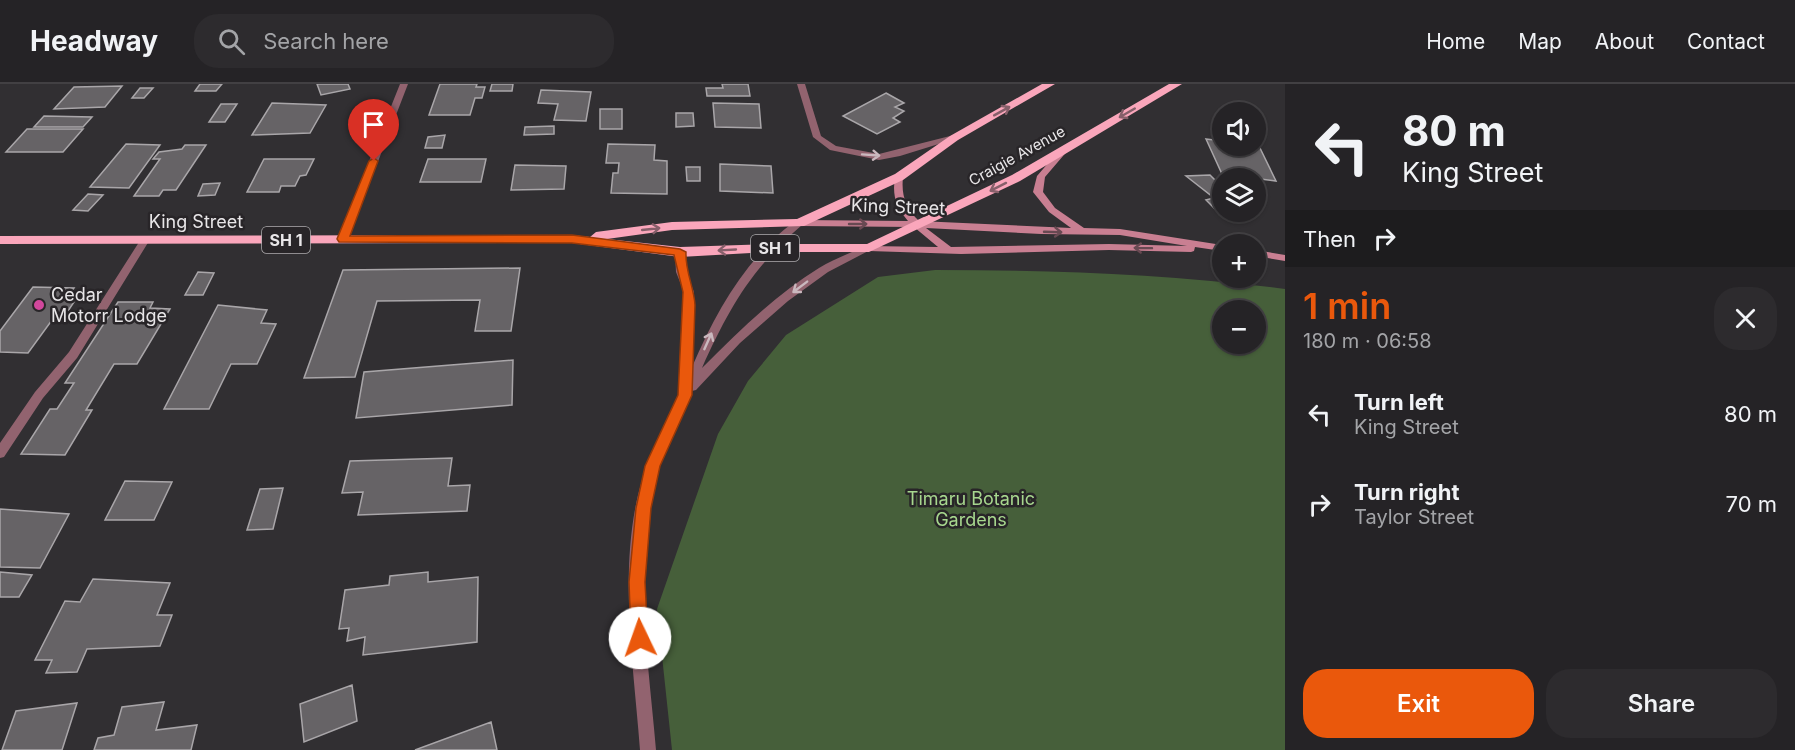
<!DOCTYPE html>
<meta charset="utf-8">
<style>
:root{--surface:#252326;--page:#2d2b2e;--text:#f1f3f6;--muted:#a3a4a7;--line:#424043;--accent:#ea580c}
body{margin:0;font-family:Inter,sans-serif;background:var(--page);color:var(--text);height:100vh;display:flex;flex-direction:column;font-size:22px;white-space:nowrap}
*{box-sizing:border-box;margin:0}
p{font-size:20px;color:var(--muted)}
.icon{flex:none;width:33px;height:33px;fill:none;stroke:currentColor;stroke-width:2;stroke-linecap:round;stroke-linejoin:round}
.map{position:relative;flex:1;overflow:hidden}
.drawer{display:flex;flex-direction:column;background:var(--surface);width:510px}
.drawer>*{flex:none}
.hud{background:#252326;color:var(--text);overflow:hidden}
.buttons{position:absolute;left:1212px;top:18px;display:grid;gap:12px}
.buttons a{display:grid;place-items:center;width:54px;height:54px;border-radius:50%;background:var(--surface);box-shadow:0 2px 4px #0004,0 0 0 2px var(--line);font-size:30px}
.pin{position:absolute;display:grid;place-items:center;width:51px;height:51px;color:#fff;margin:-62px -26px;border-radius:50% 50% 50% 0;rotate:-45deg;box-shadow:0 0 6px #0007}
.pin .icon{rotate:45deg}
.me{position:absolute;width:66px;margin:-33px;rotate:357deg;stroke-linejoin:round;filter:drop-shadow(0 0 4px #0008)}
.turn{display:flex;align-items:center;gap:21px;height:126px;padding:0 18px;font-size:27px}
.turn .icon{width:78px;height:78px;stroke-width:2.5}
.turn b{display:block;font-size:42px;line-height:51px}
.then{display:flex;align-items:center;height:57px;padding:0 18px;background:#0003;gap:12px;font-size:22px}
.round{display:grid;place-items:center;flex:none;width:63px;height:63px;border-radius:24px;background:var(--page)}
.head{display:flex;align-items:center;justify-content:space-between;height:102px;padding:0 18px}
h1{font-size:36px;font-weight:600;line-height:45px;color:var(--accent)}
.action{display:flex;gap:12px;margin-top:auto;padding:12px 18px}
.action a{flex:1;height:69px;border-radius:24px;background:var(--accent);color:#fff;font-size:24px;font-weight:600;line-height:69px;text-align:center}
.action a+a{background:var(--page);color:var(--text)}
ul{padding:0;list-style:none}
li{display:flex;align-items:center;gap:18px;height:90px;padding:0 18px}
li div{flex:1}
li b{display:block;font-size:22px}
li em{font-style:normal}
header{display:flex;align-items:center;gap:36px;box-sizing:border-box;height:84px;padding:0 30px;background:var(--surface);border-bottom:2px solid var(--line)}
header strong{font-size:28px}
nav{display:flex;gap:33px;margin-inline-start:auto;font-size:21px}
.search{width:420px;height:54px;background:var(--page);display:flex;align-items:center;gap:15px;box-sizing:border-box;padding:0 21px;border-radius:24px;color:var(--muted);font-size:22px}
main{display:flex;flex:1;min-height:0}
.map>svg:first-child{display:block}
.green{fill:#465f3a;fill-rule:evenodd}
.building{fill:#666366;stroke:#a9a6a9;stroke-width:1.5}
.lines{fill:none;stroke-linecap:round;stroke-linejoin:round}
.service{fill:#92636f;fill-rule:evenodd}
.minor{fill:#92636f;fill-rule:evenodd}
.secondary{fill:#c97f92;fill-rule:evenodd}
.trunk{fill:#faa6bb;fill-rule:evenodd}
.oneway{stroke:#865f6a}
.oneway2{stroke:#cab8be}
.oneway3{stroke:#684952}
.route{fill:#ea580c;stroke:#983908;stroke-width:1.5}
.hotel-dot{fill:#d1479c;stroke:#282528;stroke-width:2}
.labels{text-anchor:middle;stroke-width:5;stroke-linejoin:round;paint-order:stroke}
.far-street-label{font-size:15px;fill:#e8e6e8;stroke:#282528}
.shield{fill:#282528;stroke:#aeacae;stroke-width:1.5}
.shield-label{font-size:16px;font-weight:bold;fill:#e8e6e8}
.street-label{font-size:18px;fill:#e8e6e8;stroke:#282528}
.poi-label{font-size:18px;fill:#e8e6e8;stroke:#282528;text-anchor:start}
.park-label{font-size:18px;fill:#a7d78e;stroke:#282528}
</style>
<header>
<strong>Headway</strong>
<div class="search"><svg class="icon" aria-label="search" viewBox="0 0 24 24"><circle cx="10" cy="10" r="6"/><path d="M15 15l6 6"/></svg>Search here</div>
<nav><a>Home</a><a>Map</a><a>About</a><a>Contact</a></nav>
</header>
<main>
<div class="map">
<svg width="1285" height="666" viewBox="0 0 1285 666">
<rect width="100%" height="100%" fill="#312f32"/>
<path class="green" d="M935,186C1052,186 1169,190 1285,205V666H672L657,525L718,350L748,297L786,251L878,193ZM1222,226H1256V260H1222Z"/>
<path class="building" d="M200,0H222L216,7H195Z
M317,0H348L350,5L321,11Z
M440,0H477L476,3H485L482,14H475L470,31H429Z
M492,0H513L512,7H490Z
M722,0H748L750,12H707L706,4H723Z
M122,2L105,23L54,25L74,3Z
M140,4H153L144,14H132Z
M541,6L591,8L586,37L554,36L558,20L538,19Z
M886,9L904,19L895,23L904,27L893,34L900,38L877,50L843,32Z
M272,19L326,21L310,49L252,51Z
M713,19L759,20L761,44L715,43Z
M221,20H237L225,38H209Z
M600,25H622V45H600Z
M676,29H693L694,42L676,43Z
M44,32L92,33L83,43H34Z
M554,42V50L524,51L525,43Z
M27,45H83L63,68H6Z
M445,51L442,64H425L428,53Z
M1206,55L1222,57V62L1258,60L1276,97L1222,90Z
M126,60L160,61L129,104L90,103Z
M608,60L655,61L654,76L667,77V110L611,109L613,89H618L619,79H606Z
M185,61H206L176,106H163L159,112H134L160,75H153L159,68L182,65Z
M264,75H314L306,91L300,92L295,102H281L279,108H247Z
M428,75H486L481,98H420Z
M720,80L771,82L773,109L720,107Z
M515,81L566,82L564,105L511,106Z
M686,83H700V97H687Z
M1210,91L1222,103V128H1243L1219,129L1206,116L1214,114L1186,92Z
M220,99L215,111L198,112L203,100Z
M88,110L103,111L88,127L73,126Z
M520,184L511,247H475L480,216L377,217L355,293L304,294L343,186Z
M198,188L214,189L203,211H185Z
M33,203L74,204L66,215H76L62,236H52L28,269L0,268V247Z
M118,218H153L150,224L170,225L137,280H114L86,326H92L65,371L21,370L50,325H57L74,299H65Z
M218,221L267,226L261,239L276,240L257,280H231L209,325H164Z
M513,276L512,321L356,334L364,288Z
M452,374L448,402L470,401L467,427L358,431L363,408L342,409L350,377Z
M125,397L172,398L154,436H105Z
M283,404L273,445L247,446L260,405Z
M0,425L69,430L40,484L0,483Z
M0,488L32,491L19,513H0Z
M428,488V498L478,493L477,558L363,571L365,553L347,557L349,544L339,545L345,506L389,501L390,492Z
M93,495L170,499L157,531H172L160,562L87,565L77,588L46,589L52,576H35L65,517L80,518Z
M352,601L357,637L304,658L300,620Z
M164,618L156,646L197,641L191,666H94L98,654L114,651L122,623Z
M77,619L62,666H2L16,627Z
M491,638L497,666H415Z"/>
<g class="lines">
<path class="service" d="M144,154L149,157L77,274L43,314L4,373L0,374V359L35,308L69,268L141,155Z"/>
<path class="minor" d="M400,0H408L348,155L343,158L340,157L338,155Z
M797,0H805L821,52L836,62L879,70L954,51L958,54L900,72L879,76L830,66L813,53Z
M799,136L802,137V141C752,184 729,224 702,284C738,248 775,211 819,184C834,175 850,169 866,162H872L874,164L828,188L788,217L740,259L696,306L692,307C676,342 657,376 651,414C635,497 649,583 656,666H640C634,585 619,492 638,411C647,374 664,341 681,306L679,303L684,208L676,188L675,168L680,165L685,168L686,188L694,208L692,283C712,237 735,194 770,159C778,151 789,140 799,136Z"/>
<path class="secondary" d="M1065,62L1069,65L1045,93L1043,108L1055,124L1084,144L1120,145L1222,161V167L1195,163L1194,167L1191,168L1109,166L961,170L869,167L866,166V162L938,163L914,143L799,142L794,139L799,136L908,137C896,123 892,112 895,93L899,90L903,93C901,112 906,124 919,137L1071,144L1049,128L1033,108L1037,92L1062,63ZM926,144L1041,150L1120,151L1187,162L1109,160L951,163Z
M1256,166L1285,171V177L1256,172Z"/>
<path class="trunk" d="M1042,0H1055L958,56L903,96L804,142L672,146L607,155L680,163L769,160H867L1012,91L1169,0H1182L1020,97L869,168H769L680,173L572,159L0,160V152L572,151L590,153L596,148L672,138L797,135L895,90L950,52Z"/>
</g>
<defs><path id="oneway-shaft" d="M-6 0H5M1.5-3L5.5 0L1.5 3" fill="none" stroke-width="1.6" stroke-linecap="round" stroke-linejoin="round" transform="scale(1.5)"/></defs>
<g class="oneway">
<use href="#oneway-shaft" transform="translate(1002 27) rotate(-29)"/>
<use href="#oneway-shaft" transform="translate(1127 29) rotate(150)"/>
<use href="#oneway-shaft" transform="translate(998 103) rotate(153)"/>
<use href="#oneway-shaft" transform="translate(651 145) rotate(-6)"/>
<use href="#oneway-shaft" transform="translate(727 166) rotate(177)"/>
</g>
<g class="oneway2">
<use href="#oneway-shaft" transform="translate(871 71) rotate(4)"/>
<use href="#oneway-shaft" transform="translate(800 203) rotate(143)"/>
<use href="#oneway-shaft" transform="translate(708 257) rotate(-66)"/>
</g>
<g class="oneway3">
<use href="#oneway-shaft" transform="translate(858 140)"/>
<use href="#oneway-shaft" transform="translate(1053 148) rotate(2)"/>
<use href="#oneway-shaft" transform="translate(1143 164) rotate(-179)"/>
</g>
<path class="route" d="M374,74L378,77L350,152L572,151L680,165L686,168C685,187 694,203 695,221L692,311L660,382L651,424L645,498L648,554L646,560L640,563L634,560L631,554L629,498L636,424L645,382L678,311L683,208L674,171L572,159L339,158L337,155L369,77Z"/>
<circle class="hotel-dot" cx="39" cy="221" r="6"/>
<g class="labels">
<g class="far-street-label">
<text transform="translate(1017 72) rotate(-29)" y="5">Craigie Avenue</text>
</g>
<g class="shield">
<rect x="262" y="143" width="48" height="26" rx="4.5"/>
<rect x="751" y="151" width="48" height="26" rx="4.5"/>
</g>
<g class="shield-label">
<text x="286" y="162">SH 1</text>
<text x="775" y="170">SH 1</text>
</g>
<g class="street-label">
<text transform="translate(898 123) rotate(2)" y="6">King Street</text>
<text x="196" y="144">King Street</text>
</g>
<g class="poi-label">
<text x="51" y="217">Cedar<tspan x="51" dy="21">Motorr Lodge</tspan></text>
</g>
<g class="park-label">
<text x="971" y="421">Timaru Botanic<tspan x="971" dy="21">Gardens</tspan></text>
</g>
</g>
</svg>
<div class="buttons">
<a><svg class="icon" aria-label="sound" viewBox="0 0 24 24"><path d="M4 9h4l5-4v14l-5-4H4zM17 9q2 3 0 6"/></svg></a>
<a><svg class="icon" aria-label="layers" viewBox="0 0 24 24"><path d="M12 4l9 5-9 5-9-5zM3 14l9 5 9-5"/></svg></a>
<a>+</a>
<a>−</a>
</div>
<div class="pin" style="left:374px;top:77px;background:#d93025"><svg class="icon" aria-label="arrive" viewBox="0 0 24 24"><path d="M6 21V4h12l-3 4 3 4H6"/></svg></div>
<svg class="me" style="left:640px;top:554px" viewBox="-20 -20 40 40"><circle r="19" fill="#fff"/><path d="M0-13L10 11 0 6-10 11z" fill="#ea580c"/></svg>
</div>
<section class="drawer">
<div class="hud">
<div class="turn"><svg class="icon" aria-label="left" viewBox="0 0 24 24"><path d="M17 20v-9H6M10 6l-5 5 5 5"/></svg><div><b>80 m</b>King Street</div></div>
<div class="then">Then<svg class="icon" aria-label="right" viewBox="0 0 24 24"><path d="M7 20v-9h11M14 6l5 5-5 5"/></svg></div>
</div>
<div class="head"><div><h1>1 min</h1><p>180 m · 06:58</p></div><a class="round"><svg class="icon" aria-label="close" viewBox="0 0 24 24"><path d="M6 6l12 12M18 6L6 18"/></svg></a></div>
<ul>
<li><svg class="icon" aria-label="left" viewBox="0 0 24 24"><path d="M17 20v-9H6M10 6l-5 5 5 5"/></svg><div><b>Turn left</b><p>King Street</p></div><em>80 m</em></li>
<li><svg class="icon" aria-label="right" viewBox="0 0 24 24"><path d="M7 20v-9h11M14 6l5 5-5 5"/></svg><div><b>Turn right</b><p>Taylor Street</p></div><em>70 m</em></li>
</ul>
<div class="action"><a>Exit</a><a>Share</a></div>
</section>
</main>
